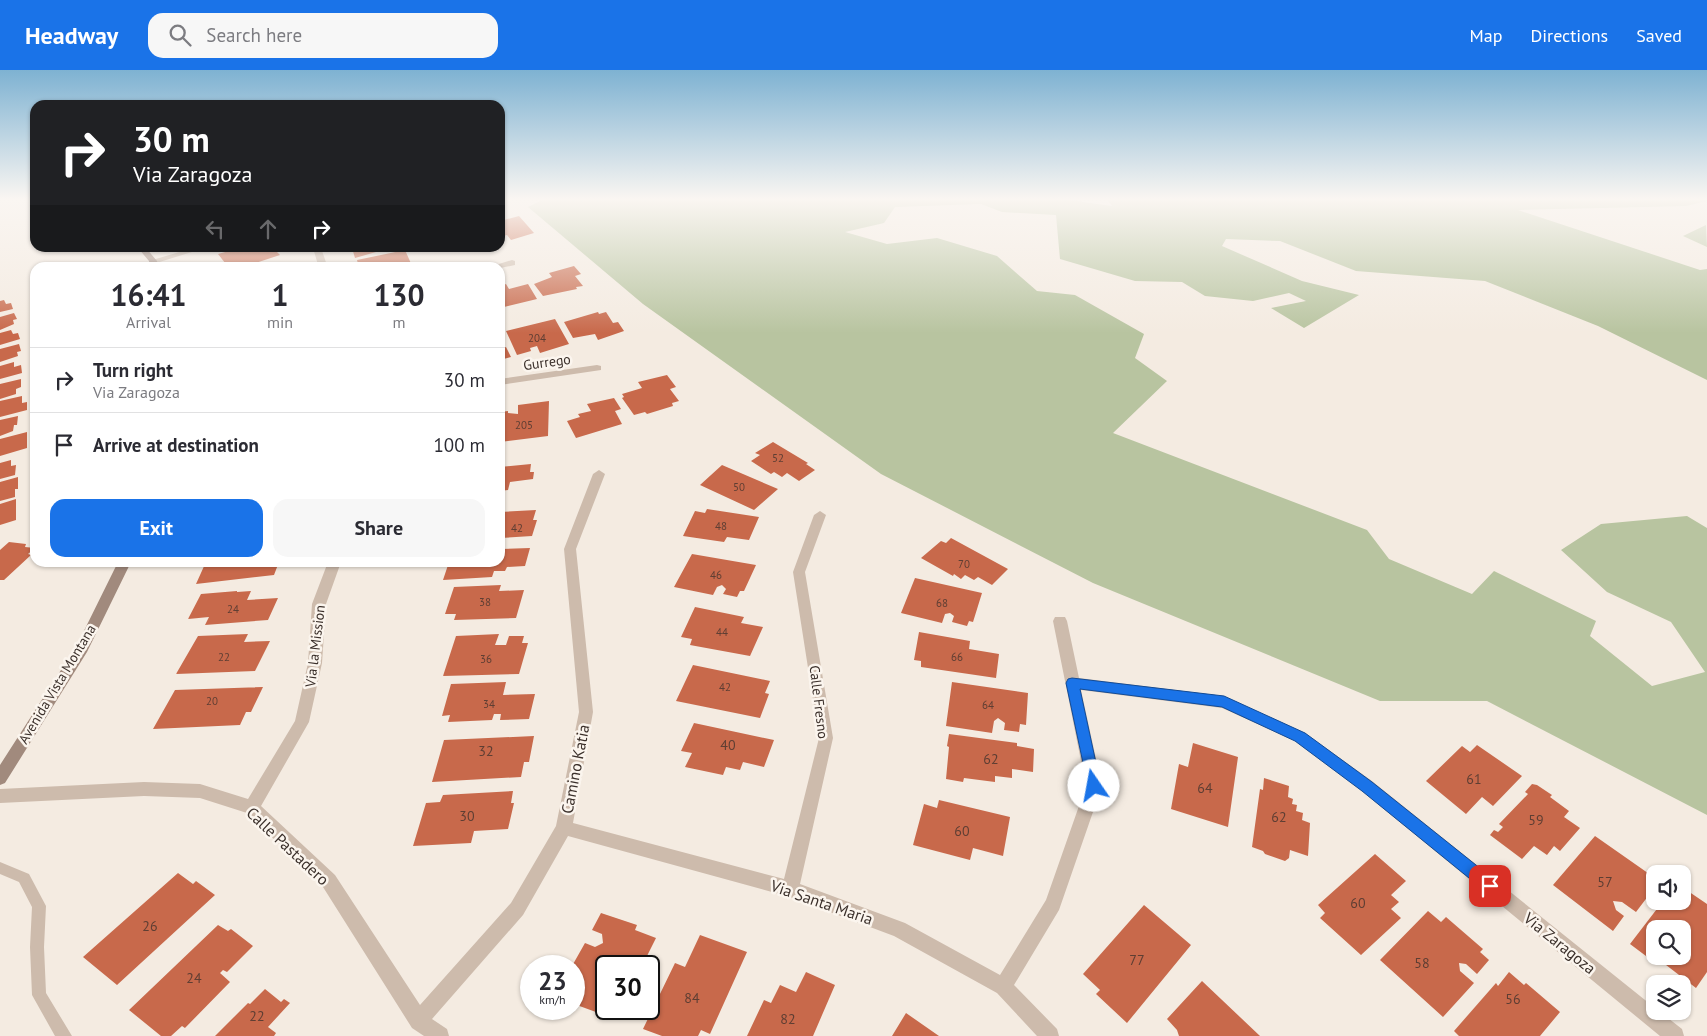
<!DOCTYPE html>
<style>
:root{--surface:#fff;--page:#f7f7f7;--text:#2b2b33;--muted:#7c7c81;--line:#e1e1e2;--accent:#1a73e8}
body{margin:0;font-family:"PT Sans",sans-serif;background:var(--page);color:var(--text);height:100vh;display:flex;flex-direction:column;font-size:19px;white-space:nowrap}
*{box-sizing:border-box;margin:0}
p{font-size:16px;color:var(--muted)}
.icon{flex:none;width:28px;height:28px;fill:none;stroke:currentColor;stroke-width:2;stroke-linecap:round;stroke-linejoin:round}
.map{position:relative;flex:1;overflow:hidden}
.sheet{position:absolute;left:30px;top:192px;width:475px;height:305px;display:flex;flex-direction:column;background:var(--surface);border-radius:15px;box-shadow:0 1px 4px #0004}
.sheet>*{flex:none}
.guide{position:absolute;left:30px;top:30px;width:475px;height:152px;border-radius:15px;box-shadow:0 1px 4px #0004;background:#202124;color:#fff;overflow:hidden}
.controls{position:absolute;left:1646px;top:795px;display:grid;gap:10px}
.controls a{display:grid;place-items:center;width:45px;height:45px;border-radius:10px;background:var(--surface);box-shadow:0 1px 4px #0004;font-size:25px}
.speed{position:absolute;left:520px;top:885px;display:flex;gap:10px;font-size:25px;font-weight:700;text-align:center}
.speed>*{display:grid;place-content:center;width:65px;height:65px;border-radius:50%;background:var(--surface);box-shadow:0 1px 4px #0004;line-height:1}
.speed small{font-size:12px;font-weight:400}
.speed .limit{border:2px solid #111;border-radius:8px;background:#fff;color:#111}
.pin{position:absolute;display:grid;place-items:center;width:42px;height:42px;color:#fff;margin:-21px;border-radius:10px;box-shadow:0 2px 8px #0006}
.me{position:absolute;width:55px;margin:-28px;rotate:348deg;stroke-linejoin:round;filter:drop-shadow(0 0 4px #0008)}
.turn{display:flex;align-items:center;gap:18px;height:105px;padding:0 20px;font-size:22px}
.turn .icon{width:65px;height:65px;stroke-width:2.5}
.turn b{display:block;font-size:35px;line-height:42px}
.lanes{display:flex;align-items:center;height:48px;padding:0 20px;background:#0003;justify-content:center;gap:25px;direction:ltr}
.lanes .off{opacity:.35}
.eta{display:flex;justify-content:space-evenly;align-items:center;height:85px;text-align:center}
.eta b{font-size:30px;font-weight:800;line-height:35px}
.button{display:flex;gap:10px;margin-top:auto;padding:10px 20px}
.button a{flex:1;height:58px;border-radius:15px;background:var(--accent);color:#fff;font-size:20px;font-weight:800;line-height:58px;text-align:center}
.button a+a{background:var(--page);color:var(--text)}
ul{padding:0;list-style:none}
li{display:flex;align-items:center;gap:15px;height:65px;padding:0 20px;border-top:1px solid var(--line)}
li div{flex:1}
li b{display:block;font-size:19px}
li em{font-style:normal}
header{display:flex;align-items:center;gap:30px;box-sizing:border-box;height:70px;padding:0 25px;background:var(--accent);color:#fff}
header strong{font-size:24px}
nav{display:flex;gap:28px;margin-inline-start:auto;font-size:18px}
.search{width:350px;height:45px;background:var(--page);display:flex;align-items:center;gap:12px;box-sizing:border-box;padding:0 18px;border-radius:15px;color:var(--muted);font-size:19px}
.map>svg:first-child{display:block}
.green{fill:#b8c4a0}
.building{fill:#c8694b;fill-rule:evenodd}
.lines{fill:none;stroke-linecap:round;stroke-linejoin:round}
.lane{fill:#cdbbac;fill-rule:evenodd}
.street{fill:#cdbbac;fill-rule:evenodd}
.secondary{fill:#a18a7d;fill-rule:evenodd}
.route{fill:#1a73e8;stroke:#114b97}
.labels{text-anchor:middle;stroke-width:5;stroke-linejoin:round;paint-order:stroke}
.number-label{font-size:11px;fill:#5e3e33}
.street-label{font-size:14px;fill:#3b302b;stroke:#fbf5ee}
.near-number-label{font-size:14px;fill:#5e3e33}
.near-street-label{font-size:16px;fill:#3b302b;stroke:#fbf5ee}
</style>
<header>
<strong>Headway</strong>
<div class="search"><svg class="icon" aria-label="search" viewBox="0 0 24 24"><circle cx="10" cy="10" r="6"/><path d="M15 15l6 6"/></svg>Search here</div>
<nav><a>Map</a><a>Directions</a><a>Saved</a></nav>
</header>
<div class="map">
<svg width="1707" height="966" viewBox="0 0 1707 966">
<rect width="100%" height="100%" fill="#f4ebe1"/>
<path class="green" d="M546,128H1055L1112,136L1106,128H1707V131L1686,136L1518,140L1700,200L1707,199V310L1598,256L1485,211L1356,201L1280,171L1226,169L1222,176L1302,211L1359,225L1304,258L1271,238L1306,231L1289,223L1253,231L1205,226L1182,212L1135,211L1060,189L1056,145L1002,142L981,134L895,137L884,153L845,162L887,174L937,168L997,186L1037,221L1075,225L1144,264L1135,288L1167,311L1113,363L1367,460L1389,489L1472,524L1494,501L1596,551L1590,566L1652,616L1705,602L1671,552L1607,522L1561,480L1601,454L1687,446L1707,458V745L1487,631H1380L1093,513L881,404L643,234L528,137Z
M1706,155L1707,177L1683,166Z"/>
<path class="building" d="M519,146L534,163L511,170L507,165L500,167V151Z
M240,178H259L261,180L277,178L279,180L276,181L280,185L240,198H229L218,184Z
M352,178H390L355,188Z
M405,180L413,198H359L357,190Z
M574,196L581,204L575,206L583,216L576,217L577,219L543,226L534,214L552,207L549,203Z
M506,214L509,219L528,214L537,229L500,238V216Z
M4,230L6,234L11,233L13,239L0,242V231Z
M598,242L599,244L606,242L613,253L618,252L624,261L598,270L595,264L573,268L564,252Z
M14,243L17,249L13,250L14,254L0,260V247Z
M555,249L569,274L540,283L537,276L530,278L531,281L517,285L506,261Z
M11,260L13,264L18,263L20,269L0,275V263Z
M19,274L21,281L17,282L18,286L0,292V279Z
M506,277L511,287L500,290V279Z
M14,292V297L21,295L22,303L0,309V296Z
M667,305L676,317L670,319L679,331L672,333L673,336L647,344L645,342L634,345L622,328L624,327L622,324L642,318L638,312Z
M21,309V317L16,319V324L0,329V314Z
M22,326V333L27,332V340L0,347V331Z
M614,328L621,339L615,341L622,354L576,368L567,351L580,347L578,344L591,341L587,334Z
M549,331L548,366L500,372V342L508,341V343L518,344V335Z
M18,346L17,355H14L13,361L0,366V350Z
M27,362V378L0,386V369Z
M773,372L808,393L806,394L815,400L799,411L787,403L782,407L774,402L771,404L751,391L760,385L755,383Z
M11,390V396L16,395L15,405L0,409V393Z
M531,394L530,402H534L533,409L510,412L508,420L500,421V397Z
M722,395L778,419L754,440L700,415Z
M18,407V419H15V427L0,431V412Z
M16,429V450L0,455V434Z
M707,439L759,447L749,470L727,467L724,472L683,466L695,441L705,443Z
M536,440L533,450H537L532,466L500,468V442Z
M951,468L1008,499L992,515L978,507L974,510L965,505L961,509L954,504L953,506L921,488L941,471L946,473Z
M9,472L26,474L25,477L35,478L28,484L31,485L4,510H0V480Z
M530,478L525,496L507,497L505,501H494L492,507L443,510L449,492H500V479Z
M692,484L756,495L744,521H740L737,527L723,524L726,519L722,515L717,517L713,525L674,517Z
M214,492H279L274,505L196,514L205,494Z
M915,508L982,523L973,552L969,551L967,556L952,552L954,546L950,543L945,544L942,553L901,543Z
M501,515L499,521L524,520L516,548L454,550L456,544H445L454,517Z
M237,521V522L251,521L247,530L278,528L268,550L205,555L209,547L188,549L201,524Z
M695,537L744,547L741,553L763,557L750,586L690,575L692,569L681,567Z
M919,562L970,571L969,579L999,584L996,608L921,597V591L914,590Z
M248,564L244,572L270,571L255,601L176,604L198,566Z
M499,564L495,575H506L509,566H524L522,573H528L519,604L443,606L456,566Z
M693,595L770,611L765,623L769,624L760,648L676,631Z
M506,612L503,625L535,624L529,649L500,650L501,644H494L492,650L448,652L450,645L442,646L451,614Z
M952,612L1028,623L1026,655L1020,654L1019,662L1004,660L1005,653L998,648L994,651L992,663L946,656Z
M263,617L251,642H246L240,655L153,659L175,620Z
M694,653L774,670L764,697L743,692L740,700L726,697L723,705L685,697L692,683L681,681Z
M949,664L1017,673V676L1034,679L1033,702L1012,699V708L995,706V712L964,708L963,712L946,709L949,677L947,676Z
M534,666L529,692H524L521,707L432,712L444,670Z
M1193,673L1238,687L1228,757L1171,739L1179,694L1188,697Z
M1477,675L1522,706L1493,736L1482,727L1466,744L1426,711L1462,676L1470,682Z
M1264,708L1289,716L1288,727L1293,729L1292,734L1297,735L1296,741L1303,743L1302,750L1310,753L1308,786L1290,780L1289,788L1285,791L1265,784L1263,781L1252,777L1260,719L1263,720Z
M1532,714L1537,715L1552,725L1550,727L1569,741L1564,747L1580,758L1560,781L1554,776L1547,785L1534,776L1522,789L1490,765L1494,760L1498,762L1503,757L1499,754L1528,724L1525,722Z
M513,721L511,733H514L508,759L474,761L471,773L413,776L426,733L440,732L443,725Z
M939,730L1010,747L1003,786L973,778L970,790L913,775L924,734L937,738Z
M1595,766L1655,808V817L1636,842L1622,832L1613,831L1616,840L1624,846L1613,861L1553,815Z
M1375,784L1406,811L1391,825L1399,832L1391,839L1401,848L1361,885L1320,848L1325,843L1318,835Z
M178,803L193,814L196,811L215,825L117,915L83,887Z
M1682,817L1707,834V902L1696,918L1653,885L1650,889L1630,874L1663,831H1682ZM1655,859H1682V886H1655Z
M1144,835L1191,875L1127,953L1096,924L1100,920L1083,904Z
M1428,841L1441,852L1446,847L1483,879L1480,882L1489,890L1477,904L1466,894L1459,893L1460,901L1474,913L1443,947L1380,890Z
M601,843L637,855L635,860L656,868L642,896H606V939H621L615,949L574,934V896H572L585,873L595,877L603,873L602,864L592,860Z
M218,855L228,861L231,859L253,876L227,902L223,900L220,903L230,912L185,958L182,956L171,966H161L129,940Z
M700,865L747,882L710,964L701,960L698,966H662L643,959L675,893L685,897Z
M806,902L835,915L813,966H747L764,930L771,933L780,915L796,922Z
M1509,902L1524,915L1526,913L1560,942L1540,966H1459L1454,961L1496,913L1498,916Z
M1202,911L1260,966H1179L1177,960L1167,949Z
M265,919L281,932L284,929L290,933L268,957L276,963L274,966H215L248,933L250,934Z
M906,943L939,966H892Z"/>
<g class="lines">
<path class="lane" d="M0,792L29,804L46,836L44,877L46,923L72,966H55L32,925L30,877L32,837L19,812L0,804Z"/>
<path class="street" d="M193,178H205L153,194L149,191Z
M313,178H321L328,198H319Z
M512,190L515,191V195L500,198H486Z
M597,295L601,296V300L500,315V309Z
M599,400L605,404L576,479L593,642L573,753L784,809L819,668L793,502L814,445L820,441L826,445L805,502L833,668L800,814L905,853L1000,905L1046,830L1086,716L1053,551L1055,547H1065L1067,551L1079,608L1224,626L1305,663L1372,711L1655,938V941H1659L1682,959L1684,966H1660L1362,721L1295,671L1222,638L1081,620L1102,716L1059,840L1014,915L1057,959L1059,966H1037L997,923L894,866L790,827L568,766L523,845L432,949L447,959L449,966H424L412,958L323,817L247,743L200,728L144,726L0,733V719L144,712L200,714L248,729L295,651L308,593L312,534L328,492H341L326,534L322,593L309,652L261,736L335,805L420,935L511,833L556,756L579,642L564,479L593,404Z"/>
<path class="secondary" d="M138,178H146L157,191L159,198H150L149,191Z
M118,492H131L87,582L5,713L0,715V695L77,575Z"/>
</g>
<linearGradient id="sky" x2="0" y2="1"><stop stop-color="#7eb2d2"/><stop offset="0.49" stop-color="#faf6f2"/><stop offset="1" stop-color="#faf6f2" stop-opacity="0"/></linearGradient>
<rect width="1707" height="263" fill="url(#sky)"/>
<path class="route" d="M1072,608L1224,626L1305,663L1372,712L1496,811L1498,816L1496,821L1490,823L1485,821L1362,721L1295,671L1222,637L1080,619L1101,716L1099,721L1094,723L1089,721L1066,613L1068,609Z"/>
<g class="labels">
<g class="number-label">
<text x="537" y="272">204</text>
<text x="524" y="359">205</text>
<text x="778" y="392">52</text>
<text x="739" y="421">50</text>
<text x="721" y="460">48</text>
<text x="517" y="462">42</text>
<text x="964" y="498">70</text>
<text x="716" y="509">46</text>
<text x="485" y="536">38</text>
<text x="942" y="537">68</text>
<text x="233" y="543">24</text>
<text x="722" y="566">44</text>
<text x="224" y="591">22</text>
<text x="957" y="591">66</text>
<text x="486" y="593">36</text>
<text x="725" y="621">42</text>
<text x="212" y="635">20</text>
<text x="489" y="638">34</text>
<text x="988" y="639">64</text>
</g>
<g class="street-label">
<text transform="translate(547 292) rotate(-8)" y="5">Gurrego</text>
<text transform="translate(315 576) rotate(-83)" y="5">Via la Mission</text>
<text transform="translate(57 614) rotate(-59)" y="5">Avenida Vista Montana</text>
<text transform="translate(819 632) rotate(83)" y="5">Calle Fresno</text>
</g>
<g class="near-number-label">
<text x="728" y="680">40</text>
<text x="486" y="686">32</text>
<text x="991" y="694">62</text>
<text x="1474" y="714">61</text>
<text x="1205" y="723">64</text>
<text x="467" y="751">30</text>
<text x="1279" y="752">62</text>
<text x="1536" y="755">59</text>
<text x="962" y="766">60</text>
<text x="1605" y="817">57</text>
<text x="1358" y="838">60</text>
<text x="150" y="861">26</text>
<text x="1137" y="895">77</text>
<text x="1422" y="898">58</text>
<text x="194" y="913">24</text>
<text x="692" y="933">84</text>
<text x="1513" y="934">56</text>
<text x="257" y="951">22</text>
<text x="788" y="954">82</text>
</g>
<g class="near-street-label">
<text transform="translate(575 699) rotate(-79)" y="6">Camino Katia</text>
<text transform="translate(288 776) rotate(43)" y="6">Calle Pastadero</text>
<text transform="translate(822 832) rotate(19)" y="6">Via Santa Maria</text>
<text transform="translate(1560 873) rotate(39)" y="6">Via Zaragoza</text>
</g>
</g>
</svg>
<div class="controls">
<a><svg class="icon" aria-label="sound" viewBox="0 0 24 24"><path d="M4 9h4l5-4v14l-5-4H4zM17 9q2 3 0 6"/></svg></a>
<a><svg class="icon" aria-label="search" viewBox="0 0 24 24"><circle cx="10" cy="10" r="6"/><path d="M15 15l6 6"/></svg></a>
<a><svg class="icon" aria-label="layers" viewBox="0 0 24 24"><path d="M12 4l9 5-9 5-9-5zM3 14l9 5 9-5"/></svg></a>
</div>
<div class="speed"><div>23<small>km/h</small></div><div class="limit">30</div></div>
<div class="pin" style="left:1490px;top:816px;background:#d93025"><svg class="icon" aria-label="arrive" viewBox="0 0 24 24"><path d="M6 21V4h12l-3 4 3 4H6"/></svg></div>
<svg class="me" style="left:1094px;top:716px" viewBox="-20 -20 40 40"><circle r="19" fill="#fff"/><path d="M0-13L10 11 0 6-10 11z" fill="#1a73e8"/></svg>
<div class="guide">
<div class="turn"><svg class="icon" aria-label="right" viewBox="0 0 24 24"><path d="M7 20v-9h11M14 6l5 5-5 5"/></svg><div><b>30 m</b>Via Zaragoza</div></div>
<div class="lanes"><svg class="icon off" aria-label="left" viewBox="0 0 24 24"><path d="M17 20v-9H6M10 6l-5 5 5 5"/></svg><svg class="icon off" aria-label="ahead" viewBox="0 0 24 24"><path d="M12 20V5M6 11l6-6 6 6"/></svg><svg class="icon" aria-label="right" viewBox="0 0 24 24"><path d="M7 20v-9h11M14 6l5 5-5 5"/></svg></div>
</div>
<section class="sheet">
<div class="eta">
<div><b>16:41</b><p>Arrival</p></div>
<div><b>1</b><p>min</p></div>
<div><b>130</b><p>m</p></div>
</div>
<ul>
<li><svg class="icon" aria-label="right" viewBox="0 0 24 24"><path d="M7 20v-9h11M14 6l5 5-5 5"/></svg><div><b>Turn right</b><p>Via Zaragoza</p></div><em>30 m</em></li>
<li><svg class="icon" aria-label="arrive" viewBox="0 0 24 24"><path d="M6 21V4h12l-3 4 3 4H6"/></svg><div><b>Arrive at destination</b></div><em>100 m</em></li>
</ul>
<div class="button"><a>Exit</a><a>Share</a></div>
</section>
</div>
